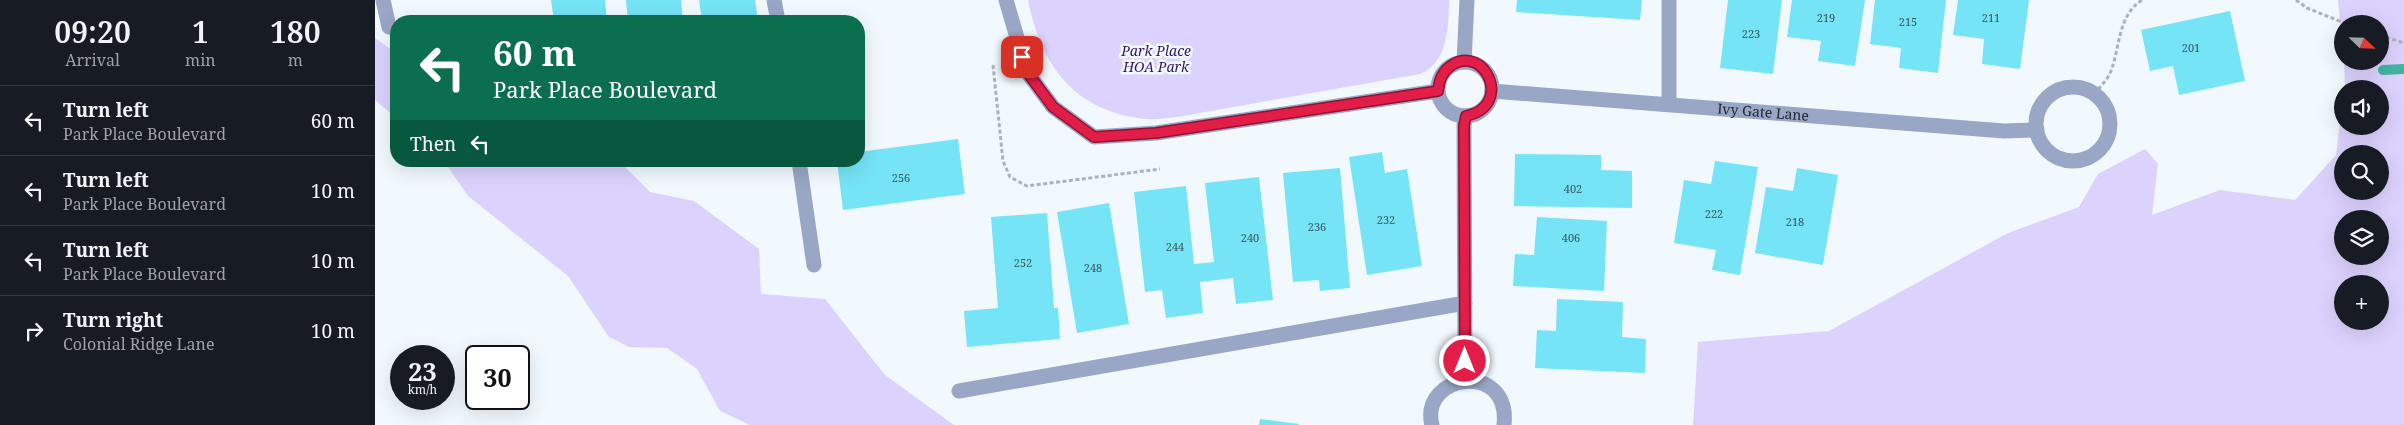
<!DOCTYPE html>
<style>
:root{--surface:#171b24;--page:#242831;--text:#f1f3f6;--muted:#9ea1a6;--line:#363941}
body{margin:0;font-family:"Noto Serif",serif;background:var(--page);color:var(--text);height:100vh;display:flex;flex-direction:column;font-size:19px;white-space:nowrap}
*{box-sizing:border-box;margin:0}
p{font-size:16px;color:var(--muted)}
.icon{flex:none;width:28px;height:28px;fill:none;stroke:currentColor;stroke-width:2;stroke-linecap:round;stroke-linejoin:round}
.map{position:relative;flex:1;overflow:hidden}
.side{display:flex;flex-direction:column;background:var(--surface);width:375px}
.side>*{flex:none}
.hud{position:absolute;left:15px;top:15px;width:475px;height:152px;border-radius:20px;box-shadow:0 5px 20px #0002;background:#0b6e4f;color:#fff;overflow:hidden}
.needle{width:32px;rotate:113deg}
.fabs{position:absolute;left:1959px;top:15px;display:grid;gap:10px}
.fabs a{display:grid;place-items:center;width:55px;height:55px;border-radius:50%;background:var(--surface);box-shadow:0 5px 20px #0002;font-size:25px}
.speed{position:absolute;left:15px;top:345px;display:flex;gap:10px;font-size:25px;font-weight:700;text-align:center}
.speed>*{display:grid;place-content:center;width:65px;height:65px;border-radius:50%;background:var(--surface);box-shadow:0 5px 20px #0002;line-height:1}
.speed small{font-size:12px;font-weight:400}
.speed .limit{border:2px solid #111;border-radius:8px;background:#fff;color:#111}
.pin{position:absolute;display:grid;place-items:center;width:42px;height:42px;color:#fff;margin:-21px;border-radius:10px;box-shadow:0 2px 8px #0006}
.me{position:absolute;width:55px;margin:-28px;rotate:0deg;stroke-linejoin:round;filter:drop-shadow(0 0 4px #0008)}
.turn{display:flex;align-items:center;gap:18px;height:105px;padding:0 20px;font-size:22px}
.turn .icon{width:65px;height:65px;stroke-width:2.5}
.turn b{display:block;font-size:35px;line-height:42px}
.then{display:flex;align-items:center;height:48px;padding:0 20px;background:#0003;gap:10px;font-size:19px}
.eta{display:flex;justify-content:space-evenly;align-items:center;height:85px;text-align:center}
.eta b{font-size:30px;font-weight:600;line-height:35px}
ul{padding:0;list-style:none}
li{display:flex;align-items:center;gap:15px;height:70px;padding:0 20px;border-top:1px solid var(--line)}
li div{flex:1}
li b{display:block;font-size:19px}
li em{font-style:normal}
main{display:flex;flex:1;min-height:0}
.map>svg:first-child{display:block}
.green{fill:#dcd2fe;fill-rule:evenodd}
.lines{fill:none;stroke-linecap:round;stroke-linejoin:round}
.stream{stroke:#44b4a2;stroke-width:10}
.building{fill:#75e4f6}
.path{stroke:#acb3b8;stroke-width:3;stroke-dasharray:4 2.5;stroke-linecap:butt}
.minor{stroke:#99a6c5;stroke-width:15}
.route-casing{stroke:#92132f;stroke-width:12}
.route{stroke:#e11d48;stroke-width:9}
.labels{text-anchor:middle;stroke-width:5;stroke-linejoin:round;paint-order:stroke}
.number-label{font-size:11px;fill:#36565e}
.park-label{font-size:14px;font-style:italic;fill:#351468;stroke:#f1f9fe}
.street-label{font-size:14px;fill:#21272c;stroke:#f1f9fe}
</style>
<main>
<section class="side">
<div class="eta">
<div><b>09:20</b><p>Arrival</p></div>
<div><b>1</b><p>min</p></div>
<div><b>180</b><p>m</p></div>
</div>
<ul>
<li><svg class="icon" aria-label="left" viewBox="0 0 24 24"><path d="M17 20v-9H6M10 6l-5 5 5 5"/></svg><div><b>Turn left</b><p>Park Place Boulevard</p></div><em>60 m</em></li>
<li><svg class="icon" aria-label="left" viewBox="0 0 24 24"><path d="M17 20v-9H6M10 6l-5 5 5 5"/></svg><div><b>Turn left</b><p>Park Place Boulevard</p></div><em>10 m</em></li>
<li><svg class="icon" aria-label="left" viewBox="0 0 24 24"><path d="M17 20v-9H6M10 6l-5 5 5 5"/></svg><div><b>Turn left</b><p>Park Place Boulevard</p></div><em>10 m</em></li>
<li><svg class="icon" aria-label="right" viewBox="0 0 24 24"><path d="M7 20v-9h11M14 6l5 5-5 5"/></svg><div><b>Turn right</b><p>Colonial Ridge Lane</p></div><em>10 m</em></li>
</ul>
</section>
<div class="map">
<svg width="2029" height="425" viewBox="0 0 2029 425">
<rect width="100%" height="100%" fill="#f1f9fe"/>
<path class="green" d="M653,0H1074C1074,26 1073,63 1045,74L802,117C792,118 781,120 771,119C700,112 666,66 653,0Z
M1963,0H2029V425H1318L1323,342L1454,331L1633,233L1704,207L1723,174L1770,149L1783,164L1777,215L1845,190L1920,200L1961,155L1967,105L1968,126H2005V89H1970L1969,61H2005V24H1968L1967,47ZM1968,154H2005V191H1968ZM1968,219H2005V256H1968ZM1968,284H2005V321H1968Z
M0,38L21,53V118L0,100Z
M69,161H244L275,192L319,201L384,249L386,294L450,299L510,375L579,425H375L345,411L322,369L292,348L254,347L234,337L193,276L93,196Z"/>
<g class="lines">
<path class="stream" d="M2008,70L2029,69"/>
</g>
<path class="building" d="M176,0H230L232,21H179Z
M251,0H306L308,21H253Z
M324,0H380L383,21H327Z
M1142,0H1267L1265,20L1141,12Z
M1353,0H1407L1398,74L1345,68Z
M1417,0H1490L1480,66L1443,61L1446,41L1412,37Z
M1500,0H1571L1563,73L1524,68L1526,48L1495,44Z
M1583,0H1654L1645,69L1607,64L1609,39L1578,35Z
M1855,11L1870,81L1804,95L1798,66L1775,71L1766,30Z
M583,139L590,194L468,210L462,161H484V152Z
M1007,152L1010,173L1032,169L1047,266L992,275L974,157Z
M1140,154L1226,155V170L1257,171V208L1139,206Z
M1340,161L1383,167L1365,275L1337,270L1341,250L1299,243L1309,180L1336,184Z
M965,168L975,288L945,291L944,280L918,282L908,173Z
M1422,168L1463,175L1448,265L1380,253L1391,187L1418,191Z
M884,177L898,300L861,304L858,278L825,282L828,313L791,318L787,290L770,292L759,192L811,186L819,264L839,262L830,183Z
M734,203L754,324L702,333L682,212Z
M672,213L679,308H683L685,339L592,347L589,311L623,308L616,217Z
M1162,217L1232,221L1229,291L1138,286L1140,254L1159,255Z
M1182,299L1248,302L1247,337L1271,339L1270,373L1160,368L1162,330L1181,331Z
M885,419L924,424L923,425H884Z"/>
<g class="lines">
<path class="path" d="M1921,0L1932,8L1972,24
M2005,35L2029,43
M618,65L628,161L635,177L652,186L785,169
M1719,94C1725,87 1733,79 1736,71C1745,47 1743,15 1767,0"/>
<g class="minor">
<path d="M8,0L14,27"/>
<path d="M399,0L403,21"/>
<path d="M631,0L652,72L678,107L719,137L781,133L1063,91"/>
<path d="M1089,62L1092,0"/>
<circle cx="1090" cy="89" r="27"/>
<circle cx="1698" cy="124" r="37"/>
<path id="s1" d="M1117,91L1629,131L1662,130"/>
<path d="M1294,103V0"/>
<path d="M424,161L439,265"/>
<path d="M1090,380L1089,125L1091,116"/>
<path d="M584,391L1090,303"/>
<path d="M1057,425C1044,374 1136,360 1129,425"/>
</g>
</g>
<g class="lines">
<defs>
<path id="route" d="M647,57L652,72L678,107L719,137L781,133L1063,91C1064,80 1067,71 1077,65C1110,44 1139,106 1091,116L1089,125L1090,361"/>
</defs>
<use href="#route" class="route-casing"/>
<use href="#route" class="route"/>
</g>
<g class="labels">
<g class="number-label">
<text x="1451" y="22">219</text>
<text x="1616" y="22">211</text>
<text x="1533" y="26">215</text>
<text x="1376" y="38">223</text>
<text x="1816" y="52">201</text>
<text x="526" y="182">256</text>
<text x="1198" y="193">402</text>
<text x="1339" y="218">222</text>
<text x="1011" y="224">232</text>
<text x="1420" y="226">218</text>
<text x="942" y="231">236</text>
<text x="875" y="242">240</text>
<text x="1196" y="242">406</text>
<text x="800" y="251">244</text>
<text x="648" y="267">252</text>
<text x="718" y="272">248</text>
</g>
<g class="park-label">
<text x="781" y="56">Park Place<tspan x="781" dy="16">HOA Park</tspan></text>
</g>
<g class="street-label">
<text dy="5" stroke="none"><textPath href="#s1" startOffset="272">Ivy Gate Lane</textPath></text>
</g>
</g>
</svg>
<div class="fabs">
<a><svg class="needle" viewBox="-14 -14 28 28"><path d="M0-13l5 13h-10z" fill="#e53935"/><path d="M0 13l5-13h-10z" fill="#9ea1a6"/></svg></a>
<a><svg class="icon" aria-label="sound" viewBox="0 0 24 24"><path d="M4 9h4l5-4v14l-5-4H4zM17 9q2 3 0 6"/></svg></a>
<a><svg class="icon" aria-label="search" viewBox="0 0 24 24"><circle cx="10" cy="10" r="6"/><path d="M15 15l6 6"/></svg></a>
<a><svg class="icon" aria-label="layers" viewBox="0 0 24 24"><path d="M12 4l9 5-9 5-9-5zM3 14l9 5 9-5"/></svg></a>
<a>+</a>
</div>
<div class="speed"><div>23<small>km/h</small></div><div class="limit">30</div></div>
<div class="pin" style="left:647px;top:57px;background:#d93025"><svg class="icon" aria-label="arrive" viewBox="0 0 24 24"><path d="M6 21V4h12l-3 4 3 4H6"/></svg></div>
<svg class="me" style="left:1090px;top:361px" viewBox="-20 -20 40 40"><circle r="17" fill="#e11d48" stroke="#fff" stroke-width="3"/><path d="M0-11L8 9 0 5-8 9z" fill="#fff"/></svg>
<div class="hud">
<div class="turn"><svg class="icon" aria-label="left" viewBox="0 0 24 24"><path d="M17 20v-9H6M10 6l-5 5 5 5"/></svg><div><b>60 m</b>Park Place Boulevard</div></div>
<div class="then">Then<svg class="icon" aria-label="left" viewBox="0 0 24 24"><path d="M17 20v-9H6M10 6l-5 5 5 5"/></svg></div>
</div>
</div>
</main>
